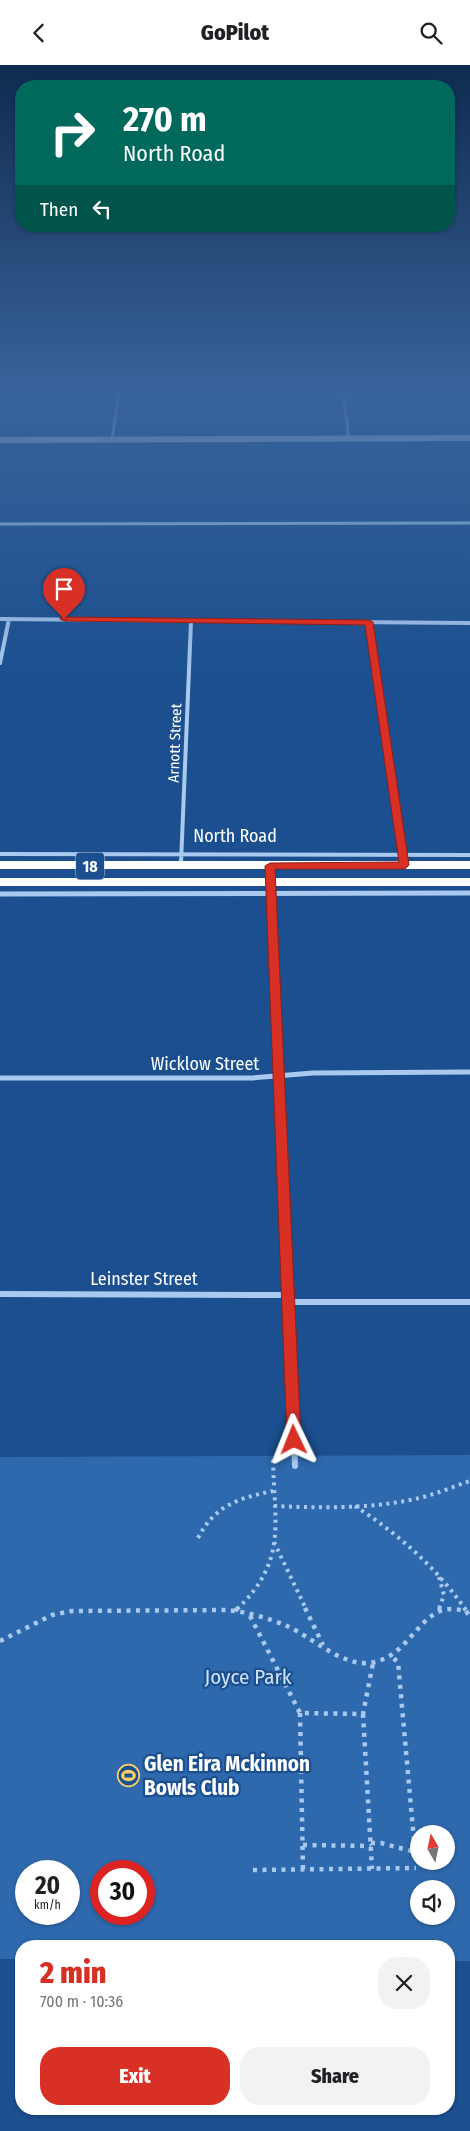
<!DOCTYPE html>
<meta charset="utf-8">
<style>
:root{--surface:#fff;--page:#f2f2f2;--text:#202124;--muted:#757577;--accent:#d93025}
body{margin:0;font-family:"Fira Sans Condensed",sans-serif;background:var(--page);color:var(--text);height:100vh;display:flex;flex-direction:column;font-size:19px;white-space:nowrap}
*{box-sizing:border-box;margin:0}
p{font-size:16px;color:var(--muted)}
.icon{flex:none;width:28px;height:28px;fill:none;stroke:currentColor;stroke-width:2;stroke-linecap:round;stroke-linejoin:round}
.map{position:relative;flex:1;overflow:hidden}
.sheet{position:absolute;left:15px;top:1875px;width:440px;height:175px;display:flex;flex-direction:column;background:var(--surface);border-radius:20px;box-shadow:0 1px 4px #0004}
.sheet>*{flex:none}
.hud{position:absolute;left:15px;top:15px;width:440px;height:152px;border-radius:20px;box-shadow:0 1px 4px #0004;background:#00695c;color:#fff;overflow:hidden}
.needle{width:32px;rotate:351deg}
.buttons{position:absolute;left:410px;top:1760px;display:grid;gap:10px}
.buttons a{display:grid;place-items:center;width:45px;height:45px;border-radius:50%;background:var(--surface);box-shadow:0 1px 4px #0004;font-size:25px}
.speed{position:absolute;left:15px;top:1795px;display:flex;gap:10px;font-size:25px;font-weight:700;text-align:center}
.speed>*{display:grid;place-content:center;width:65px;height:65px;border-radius:50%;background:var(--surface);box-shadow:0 1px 4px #0004;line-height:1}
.speed small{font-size:12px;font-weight:400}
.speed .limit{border:8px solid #d22;background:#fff;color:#111}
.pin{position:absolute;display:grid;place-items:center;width:42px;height:42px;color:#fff;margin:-51px -21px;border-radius:50% 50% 50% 0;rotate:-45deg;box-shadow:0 0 5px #0007}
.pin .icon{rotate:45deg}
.me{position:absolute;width:55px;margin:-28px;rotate:358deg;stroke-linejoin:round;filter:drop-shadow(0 0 4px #0008)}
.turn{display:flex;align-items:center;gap:18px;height:105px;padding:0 25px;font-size:22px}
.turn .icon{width:65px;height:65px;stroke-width:2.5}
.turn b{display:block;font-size:35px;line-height:42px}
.then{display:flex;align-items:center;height:48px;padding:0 25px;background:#0003;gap:10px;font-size:19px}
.round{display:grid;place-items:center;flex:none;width:52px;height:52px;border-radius:20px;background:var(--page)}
.head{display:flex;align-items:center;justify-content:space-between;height:85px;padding:0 25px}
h1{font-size:30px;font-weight:800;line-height:38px;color:var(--accent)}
.button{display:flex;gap:10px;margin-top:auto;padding:10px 25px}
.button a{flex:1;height:58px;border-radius:20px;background:var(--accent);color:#fff;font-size:20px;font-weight:800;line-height:58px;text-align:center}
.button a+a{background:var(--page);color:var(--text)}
header{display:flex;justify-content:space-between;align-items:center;height:65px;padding:0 25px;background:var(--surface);font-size:22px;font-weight:800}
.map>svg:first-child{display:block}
.green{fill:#2e69ad;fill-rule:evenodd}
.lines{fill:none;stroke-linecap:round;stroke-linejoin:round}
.path-far1{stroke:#a9c9ee;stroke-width:4;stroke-dasharray:3 4.5;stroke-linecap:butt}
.path{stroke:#a9c9ee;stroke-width:4.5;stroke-dasharray:4 5.5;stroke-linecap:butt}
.street-far3{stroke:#a9c9ee;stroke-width:3}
.street-far2{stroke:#a9c9ee;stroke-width:4}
.street-far1{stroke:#a9c9ee;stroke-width:5}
.street{stroke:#a9c9ee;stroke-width:6}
.secondary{stroke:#d6e6fa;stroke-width:6}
.highway{fill:#fff;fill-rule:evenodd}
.route{fill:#d93025;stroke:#8d1f18}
.labels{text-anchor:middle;stroke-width:4.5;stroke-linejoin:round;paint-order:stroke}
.far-street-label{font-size:15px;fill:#fff;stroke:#1b4f8f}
.shield{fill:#1b4f8f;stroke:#bbcadd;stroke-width:1}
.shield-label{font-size:16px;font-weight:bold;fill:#fff}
.street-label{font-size:18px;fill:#fff;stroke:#1b4f8f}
.near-park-label{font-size:21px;fill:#cfe3fa;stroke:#1b4f8f}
.near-poi-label{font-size:21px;font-weight:bold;fill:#fff;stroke:#1b4f8f;text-anchor:start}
</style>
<header><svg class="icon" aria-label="back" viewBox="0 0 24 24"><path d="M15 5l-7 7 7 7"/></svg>GoPilot<svg class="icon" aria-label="search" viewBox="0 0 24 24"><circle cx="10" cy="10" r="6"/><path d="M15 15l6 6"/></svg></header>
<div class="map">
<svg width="470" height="2066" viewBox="0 0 470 2066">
<rect width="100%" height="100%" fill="#1b4f8f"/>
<path class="green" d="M470,1390V1896H449V1881H21V1894H0V1392ZM419,1769H446V1796H419ZM26,1806H69V1849H26ZM101,1806H144V1849H101ZM419,1824H446V1851H419Z"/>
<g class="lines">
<path class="path-far1" d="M274,1441C321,1443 369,1444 415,1434C434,1430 452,1422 470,1416
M355,1441C398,1469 436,1502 465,1544
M198,1473C215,1440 239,1433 273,1426
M274,1477L306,1544
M439,1512L444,1530L439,1544
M237,1544C288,1496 274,1457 273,1394L284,1395
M448,1544H452"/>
<path class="path" d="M305,1543L323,1580
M464,1543L466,1545
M439,1545L440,1543
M235,1546L238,1543
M250,1551L300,1648L363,1649L373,1598
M0,1576L52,1550L72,1546L227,1545C247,1547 268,1553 287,1561C312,1572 341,1601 370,1598C409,1593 419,1544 451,1544C456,1544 461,1545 466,1546L470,1552
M300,1648L303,1805
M363,1649L372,1804
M371,1778H381L415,1787L398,1597L392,1592
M303,1780L371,1781
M253,1805L416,1803"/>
<path class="street-far3" d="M343,326L349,374
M112,375L119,326
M0,459L470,458"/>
<path class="street-far2" d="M0,554L470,558
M369,557L405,798
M0,598L9,554
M0,789L470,790
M181,798L191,556"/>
<path class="street-far1" d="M404,797L405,801
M181,801V797
M270,801L284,1129
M0,829L470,828
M0,1013H252L313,1008L470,1007"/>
<path class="street" d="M284,1127L295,1401
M0,1229L288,1230
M289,1237H470"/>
<path class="secondary" d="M0,375L470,373"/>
<path class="highway" d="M0,796H470V804H0Z
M0,813H470V821H0Z"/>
</g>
<linearGradient id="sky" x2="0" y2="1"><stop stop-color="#0f2b4f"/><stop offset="0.53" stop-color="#39639b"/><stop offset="1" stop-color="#39639b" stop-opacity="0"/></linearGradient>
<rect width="470" height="616" fill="url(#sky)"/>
<path class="route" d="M61,552L369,555L373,557L409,800L405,804H275L301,1375L299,1380L294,1382L289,1380L287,1375L265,801L270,798L399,797L365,560L64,556L60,554Z"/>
<defs>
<symbol id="stadium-ring" viewBox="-11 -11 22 22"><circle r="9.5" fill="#1b4f8f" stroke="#ffd166" stroke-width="1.5"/><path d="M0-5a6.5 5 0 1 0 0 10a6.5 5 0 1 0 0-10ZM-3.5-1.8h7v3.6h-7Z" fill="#ffd166"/></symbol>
</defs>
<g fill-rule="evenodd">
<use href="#stadium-ring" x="116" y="1698" width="25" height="25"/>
</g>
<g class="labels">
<g class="far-street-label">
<text transform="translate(175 678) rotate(-88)" y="5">Arnott Street</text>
</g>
<rect class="shield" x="76" y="787.5" width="28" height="27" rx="4"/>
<g class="shield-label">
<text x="90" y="807">18</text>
</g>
<g class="street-label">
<text x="235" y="777">North Road</text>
<text x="205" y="1005">Wicklow Street</text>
<text x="144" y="1220">Leinster Street</text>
</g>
<g class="near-park-label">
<text x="248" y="1619">Joyce Park</text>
</g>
<g class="near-poi-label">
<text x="144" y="1706">Glen Eira Mckinnon<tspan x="144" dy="24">Bowls Club</tspan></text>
</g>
</g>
</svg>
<div class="buttons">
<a><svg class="needle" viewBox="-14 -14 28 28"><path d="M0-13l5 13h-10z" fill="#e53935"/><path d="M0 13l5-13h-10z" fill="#757577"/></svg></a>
<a><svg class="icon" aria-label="sound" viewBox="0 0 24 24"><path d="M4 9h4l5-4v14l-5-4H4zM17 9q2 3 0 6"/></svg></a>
</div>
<div class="speed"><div>20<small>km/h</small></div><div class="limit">30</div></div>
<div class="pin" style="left:64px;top:554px;background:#d93025"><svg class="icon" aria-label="arrive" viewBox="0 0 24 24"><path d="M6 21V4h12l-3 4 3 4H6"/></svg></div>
<svg class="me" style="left:294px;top:1375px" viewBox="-20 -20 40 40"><path d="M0-17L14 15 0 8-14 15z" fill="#d93025" stroke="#fff" stroke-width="4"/></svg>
<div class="hud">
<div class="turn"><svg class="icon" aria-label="right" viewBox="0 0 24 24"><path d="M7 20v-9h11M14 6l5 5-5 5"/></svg><div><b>270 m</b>North Road</div></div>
<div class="then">Then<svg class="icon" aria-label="left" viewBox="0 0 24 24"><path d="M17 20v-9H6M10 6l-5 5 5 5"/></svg></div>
</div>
<section class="sheet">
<div class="head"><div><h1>2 min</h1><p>700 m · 10:36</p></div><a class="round"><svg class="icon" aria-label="close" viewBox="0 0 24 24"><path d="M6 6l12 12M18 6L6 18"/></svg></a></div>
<div class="button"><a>Exit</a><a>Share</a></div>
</section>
</div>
